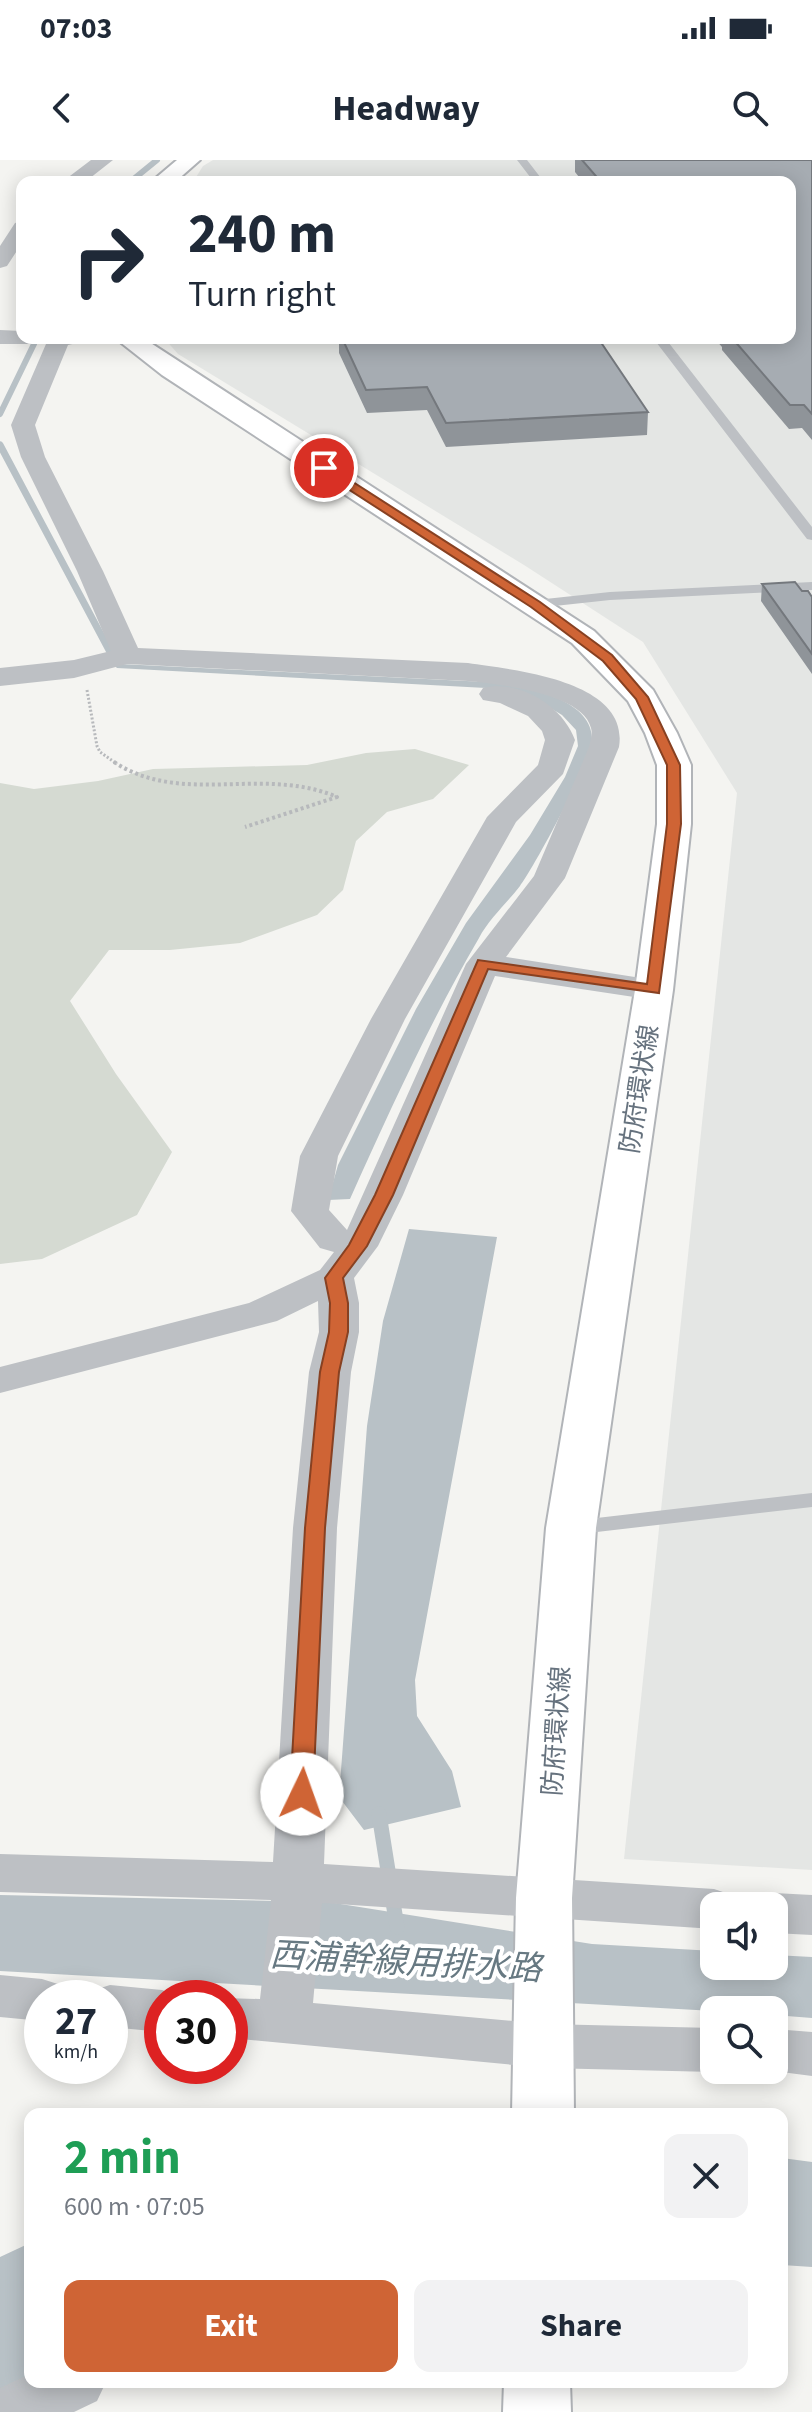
<!DOCTYPE html>
<meta charset="utf-8">
<style>
:root{--surface:#fff;--page:#f2f2f3;--text:#1f2937;--muted:#747a83;--accent:#cf6435}
body{margin:0;font-family:"Source Sans 3","Noto Sans JP",sans-serif;background:var(--page);color:var(--text);height:100vh;display:flex;flex-direction:column;font-size:30px;white-space:nowrap}
*{box-sizing:border-box;margin:0}
p{font-size:26px;color:var(--muted)}
.icon{flex:none;width:44px;height:44px;fill:none;stroke:currentColor;stroke-width:2;stroke-linecap:round;stroke-linejoin:round}
.map{position:relative;flex:1;overflow:hidden}
.details{position:absolute;left:24px;top:1948px;width:764px;height:280px;display:flex;flex-direction:column;background:var(--surface);border-radius:16px;box-shadow:0 4px 20px #0003}
.details>*{flex:none}
.guide{position:absolute;left:16px;top:16px;width:780px;height:168px;border-radius:16px;box-shadow:0 4px 20px #0003;background:#fff;color:var(--text);overflow:hidden}
.fabs{position:absolute;left:700px;top:1732px;display:grid;gap:16px}
.fabs a{display:grid;place-items:center;width:88px;height:88px;border-radius:16px;background:var(--surface);box-shadow:0 4px 20px #0003;font-size:40px}
.speed{position:absolute;left:24px;top:1820px;display:flex;gap:16px;font-size:40px;font-weight:700;text-align:center}
.speed>*{display:grid;place-content:center;width:104px;height:104px;border-radius:50%;background:var(--surface);box-shadow:0 4px 20px #0003;line-height:1}
.speed small{font-size:20px;font-weight:400}
.speed .limit{border:12px solid #d22;background:#fff;color:#111}
.pin{position:absolute;display:grid;place-items:center;width:68px;height:68px;color:#fff;margin:-34px;border:4px solid #fff;border-radius:50%;box-shadow:0 2px 8px #0007}
.me{position:absolute;width:88px;margin:-44px;rotate:3deg;stroke-linejoin:round;filter:drop-shadow(0 0 6px #0008)}
.turn{display:flex;align-items:center;gap:28px;height:168px;padding:0 40px;font-size:36px}
.turn .icon{width:104px;height:104px;stroke-width:2.5}
.turn b{display:block;font-size:56px;line-height:68px}
.round{display:grid;place-items:center;flex:none;width:84px;height:84px;border-radius:16px;background:var(--page)}
.headline{display:flex;align-items:center;justify-content:space-between;height:136px;padding:0 40px}
h1{font-size:48px;font-weight:700;line-height:60px;color:#1e9e55}
.primary-button{display:flex;gap:16px;margin-top:auto;padding:16px 40px}
.primary-button a{flex:1;height:92px;border-radius:16px;background:var(--accent);color:#fff;font-size:32px;font-weight:700;line-height:92px;text-align:center}
.primary-button a+a{background:var(--page);color:var(--text)}
.status{display:flex;justify-content:space-between;align-items:center;height:56px;padding:0 40px;background:var(--surface);direction:ltr}
.status svg{height:22px;fill:currentColor}
header{display:flex;justify-content:space-between;align-items:center;height:104px;padding:0 40px;background:var(--surface);font-size:36px;font-weight:700}
.map>svg:first-child{display:block}
.built{fill:#e4e6e4}
.green{fill:#d5dad2}
.water{fill:#b8c1c6}
.lines{fill:none;stroke-linecap:round;stroke-linejoin:round}
.stream-far2{stroke:#b8c1c6;stroke-width:6}
.stream-far1{stroke:#b8c1c6;stroke-width:7}
.stream{stroke:#b8c1c6;stroke-width:15}
.primary-casing{stroke:#b1b4b8;stroke-width:4}
.path-far1{stroke:#b7b9bc;stroke-width:3;stroke-dasharray:2 2;stroke-linecap:butt}
.path{stroke:#b7b9bc;stroke-width:4;stroke-dasharray:3 3;stroke-linecap:butt}
.service{fill:#bdc0c4;fill-rule:evenodd}
.minor{fill:#bdc0c4;fill-rule:evenodd}
.primary{fill:#fff;fill-rule:evenodd}
.wall{fill:#8f9499}
.building{fill:#a6acb2;stroke:#74787d;stroke-width:2}
.route{fill:#cf6435;stroke:#874122;stroke-width:2}
.labels{text-anchor:middle;stroke-width:8;stroke-linejoin:round;paint-order:stroke}
.street-label{font-size:26px;fill:#66727e;stroke:#fff}
.near-water-label{font-size:34px;font-style:italic;fill:#677982;stroke:#fff}
</style>
<div class="status"><b>07:03</b><svg viewBox="0 0 49 12"><path d="M0 12V9h3v3zM5 12V6h3v6zM10 12V3h3v9zM15 12V0h3v12zM26 1h20v11H26zM47 4h2v5h-2z"/></svg></div>
<header><svg class="icon" aria-label="back" viewBox="0 0 24 24"><path d="M15 5l-7 7 7 7"/></svg>Headway<svg class="icon" aria-label="search" viewBox="0 0 24 24"><circle cx="10" cy="10" r="6"/><path d="M15 15l6 6"/></svg></header>
<div class="map">
<svg width="812" height="2252" viewBox="0 0 812 2252">
<rect width="100%" height="100%" fill="#f4f4f1"/>
<path class="built" d="M213,0H812V1710L624,1699L737,633L643,482L524,405L178,194L164,178H790V22H193L203,6Z"/>
<path class="green" d="M415,589L469,605L433,639L387,652L356,681L343,730L317,755L240,783L170,790H109L70,841L116,914L172,992L137,1055L42,1099L0,1104V623L34,629L98,621L153,609L307,605L366,593Z"/>
<path class="water" d="M120,504L507,523C535,530 592,541 592,579C592,600 535,706 520,726C507,743 489,759 479,778C430,862 390,950 350,1039L328,1040L338,1005L416,849L466,763L530,675L565,617L578,586L576,570L562,555L542,543L486,528L117,508L114,505Z
M409,1069L497,1077L415,1520L417,1556L452,1611L461,1647L364,1670L339,1637L367,1266L383,1161Z
M0,1735L328,1742L592,1784L714,1791V1806H774V1795L812,1797V1858L774,1855V1850L714,1851L0,1811Z
M782,1998L812,2002V2107L782,2105Z
M30,2083V2222L4,2252H0V2097Z"/>
<g class="lines">
<path class="stream-far2" d="M130,22L157,0
M0,254L34,184"/>
<path class="stream-far1" d="M0,285L109,490L118,501"/>
<path class="stream" d="M379,1654L397,1767"/>
<defs>
<path id="primary" d="M177,0H200L175,22H151Z
M115,178H143L594,471L653,530L677,573L691,605V664L673,830L596,1368L572,1738L574,1954H512L516,1738L546,1368L635,830L657,664V605L645,573L628,541L572,483L162,215Z
M504,2222H570L571,2252H503Z"/>
</defs>
<use href="#primary" class="primary-casing"/>
<path class="path-far1" d="M87,530L97,586L100,592L117,604"/>
<path class="path" d="M114,602C183,647 262,605 337,637L245,667"/>
<path class="service" d="M517,0H527L544,22H534Z
M653,178H665L812,367V380L807,379Z
M812,422V430L610,440L536,448L529,444L536,440L610,432Z
M812,1333V1347L571,1375L563,1373L560,1368L563,1363L571,1361Z"/>
<path class="minor" d="M91,0H113L85,22H62Z
M22,61V83L7,106L0,108V86L15,63Z
M0,170L22,171V178H80L77,183L68,185L35,265L45,297L103,411L138,488L468,503C514,510 630,520 619,587L565,718L506,797L654,820L666,823L671,830L666,837L654,840L495,816L403,1035L378,1086L354,1118L359,1143V1172L351,1212L337,1368L324,1704L714,1729L732,1735L738,1746H714V1769L322,1743L313,1843L546,1864L714,1868V1910H719L714,1912L546,1908L230,1878V1838H223L260,1839L271,1740L0,1732V1694L273,1702L293,1368L309,1212L319,1172L318,1141L277,1161L0,1233V1207L249,1143L320,1110L334,1092L320,1088L291,1051L300,996L371,859L487,657L538,605L545,580L542,571L528,556L500,543L483,540L479,534L483,528C519,519 563,546 575,580L563,614L516,662L405,859L338,996L329,1050L347,1070L466,804L534,716L589,587C590,582 593,574 591,568C583,533 497,524 468,521L127,504L74,518L0,526V508L74,500L111,491L77,411L21,297L11,265L46,184H0Z
M774,1733L812,1735V1775L774,1773V1746H752L756,1739Z
M0,1815L42,1819L61,1825L68,1838H42V1861L0,1857Z
M110,1825L162,1830L182,1838H162V1872L110,1867V1838H87L91,1831Z
M774,1869L812,1872V1916L766,1910H774Z
M30,2214V2222H106L97,2241L74,2252H0V2228Z"/>
<use href="#primary" class="primary"/>
</g>
<path class="wall" d="M575,0H812V280L802,268L789,269L722,190V187L714,178H790V22H583L575,12Z
M339,178H598L648,252L647,275L446,287L427,250L367,253L339,193Z
M762,424L802,431L812,437V514L761,441Z"/>
<path class="building" d="M582,0H812V254L804,245H790L732,178H790V22H601Z
M342,178H598L648,252L446,263L427,227L366,230Z
M795,422L802,431H808L812,437V494L762,424Z"/>
<path class="route" d="M320,306H328L540,442L612,495L648,537L680,605L681,664L659,833L488,809L393,1035L367,1086L343,1118L348,1143V1172L339,1212L325,1368L313,1634L310,1640L302,1642L294,1640L290,1634L305,1368L320,1212L329,1172L330,1143L325,1118L349,1085L375,1035L478,800L647,824L667,664V605L636,539L603,501L531,447L320,311Z"/>
<g class="labels">
<g class="street-label">
<text transform="translate(639 929) rotate(-81)" y="9">防府環状線</text>
<text transform="translate(556 1571) rotate(-86)" y="9">防府環状線</text>
</g>
<g class="near-water-label">
<text transform="translate(406 1801) rotate(3)" y="12">西浦幹線用排水路</text>
</g>
</g>
</svg>
<div class="fabs">
<a><svg class="icon" aria-label="sound" viewBox="0 0 24 24"><path d="M4 9h4l5-4v14l-5-4H4zM17 9q2 3 0 6"/></svg></a>
<a><svg class="icon" aria-label="search" viewBox="0 0 24 24"><circle cx="10" cy="10" r="6"/><path d="M15 15l6 6"/></svg></a>
</div>
<div class="speed"><div>27<small>km/h</small></div><div class="limit">30</div></div>
<div class="pin" style="left:324px;top:308px;background:#d93025"><svg class="icon" aria-label="arrive" viewBox="0 0 24 24"><path d="M6 21V4h12l-3 4 3 4H6"/></svg></div>
<svg class="me" style="left:302px;top:1634px" viewBox="-20 -20 40 40"><circle r="19" fill="#fff"/><path d="M0-13L10 11 0 6-10 11z" fill="#cf6435"/></svg>
<div class="guide">
<div class="turn"><svg class="icon" aria-label="right" viewBox="0 0 24 24"><path d="M7 20v-9h11M14 6l5 5-5 5"/></svg><div><b>240 m</b>Turn right</div></div>
</div>
<section class="details">
<div class="headline"><div><h1>2 min</h1><p>600 m · 07:05</p></div><a class="round"><svg class="icon" aria-label="close" viewBox="0 0 24 24"><path d="M6 6l12 12M18 6L6 18"/></svg></a></div>
<div class="primary-button"><a>Exit</a><a>Share</a></div>
</section>
</div>
